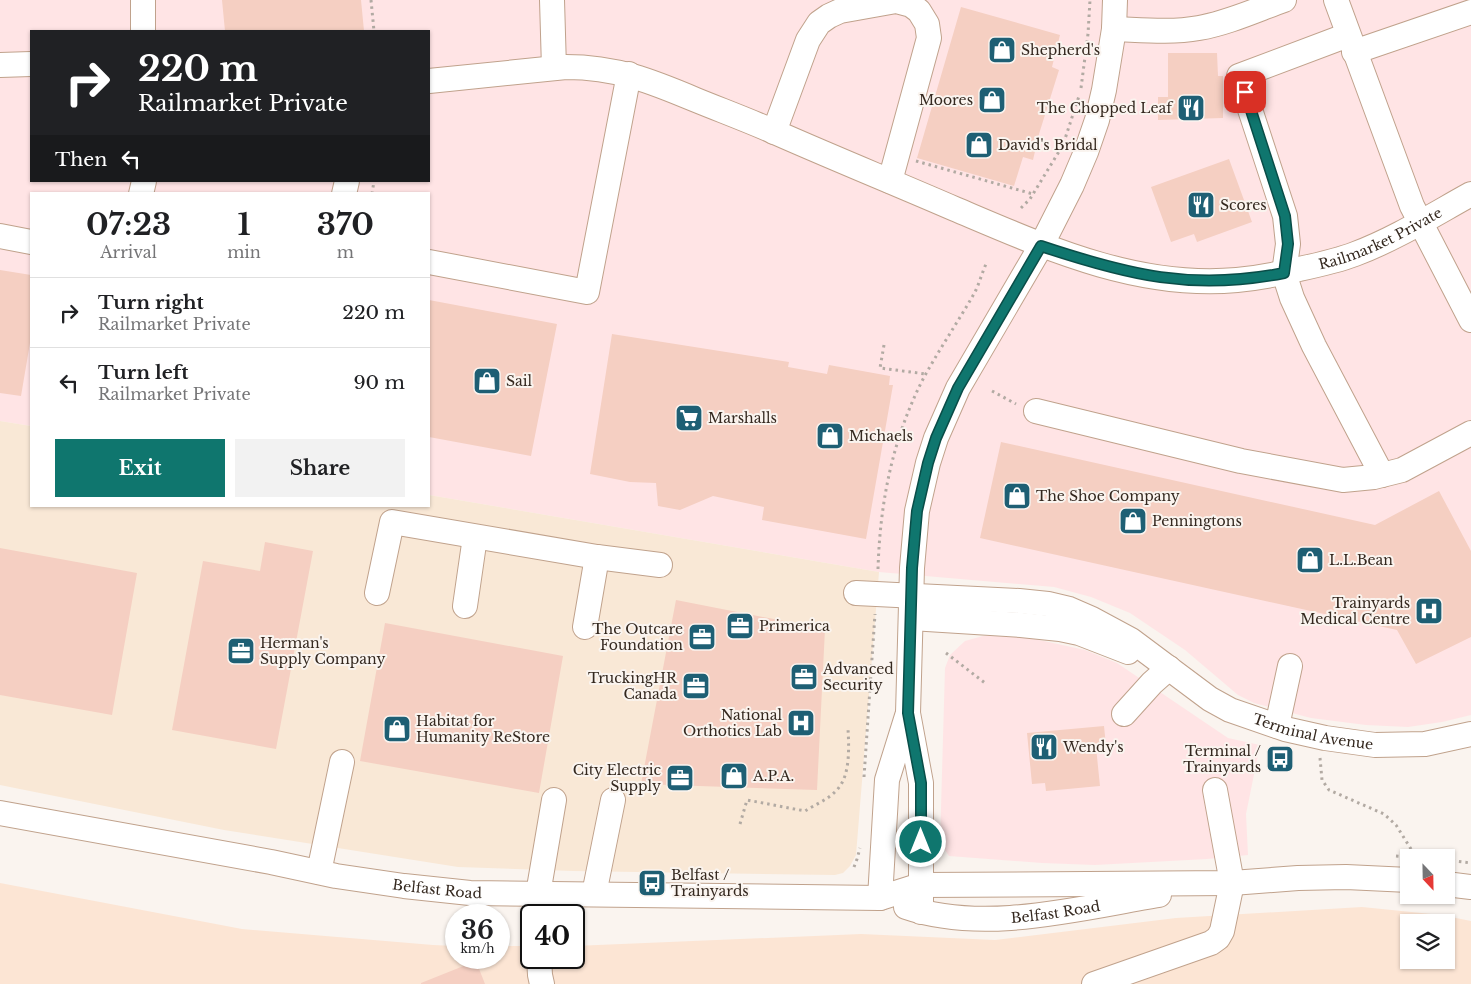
<!DOCTYPE html>
<style>
:root{--surface:#fff;--page:#f2f2f2;--text:#202124;--muted:#757577;--line:#e0e0e0;--accent:#0f766e}
body{margin:0;font-family:"Libre Baskerville",serif;background:var(--page);color:var(--text);height:100vh;display:flex;flex-direction:column;font-size:19px;white-space:nowrap}
*{box-sizing:border-box;margin:0}
p{font-size:16px;color:var(--muted)}
.icon{flex:none;width:28px;height:28px;fill:none;stroke:currentColor;stroke-width:2;stroke-linecap:round;stroke-linejoin:round}
.map{position:relative;flex:1;overflow:hidden}
.drawer{position:absolute;left:30px;top:192px;width:400px;height:315px;display:flex;flex-direction:column;background:var(--surface);border-radius:0px;box-shadow:0 1px 4px #0004}
.drawer>*{flex:none}
.top-card{position:absolute;left:30px;top:30px;width:400px;height:152px;border-radius:0px;box-shadow:0 1px 4px #0004;background:#202124;color:#fff;overflow:hidden}
.needle{width:32px;rotate:158deg}
.buttons{position:absolute;left:1400px;top:849px;display:grid;gap:10px}
.buttons a{display:grid;place-items:center;width:55px;height:55px;border-radius:0px;background:var(--surface);box-shadow:0 1px 4px #0004;font-size:25px}
.speed{position:absolute;left:445px;top:904px;display:flex;gap:10px;font-size:25px;font-weight:700;text-align:center}
.speed>*{display:grid;place-content:center;width:65px;height:65px;border-radius:50%;background:var(--surface);box-shadow:0 1px 4px #0004;line-height:1}
.speed small{font-size:12px;font-weight:400}
.speed .limit{border:2px solid #111;border-radius:8px;background:#fff;color:#111}
.pin{position:absolute;display:grid;place-items:center;width:42px;height:42px;color:#fff;margin:-21px;border-radius:10px;box-shadow:0 2px 8px #0006}
.me{position:absolute;width:55px;margin:-28px;rotate:0deg;stroke-linejoin:round;filter:drop-shadow(0 0 4px #0008)}
.turn{display:flex;align-items:center;gap:18px;height:105px;padding:0 25px;font-size:22px}
.turn .icon{width:65px;height:65px;stroke-width:2.5}
.turn b{display:block;font-size:35px;line-height:42px}
.then{display:flex;align-items:center;height:48px;padding:0 25px;background:#0003;gap:10px;font-size:19px}
.eta{display:flex;justify-content:space-evenly;align-items:center;height:85px;text-align:center}
.eta b{font-size:30px;font-weight:800;line-height:35px}
.action{display:flex;gap:10px;margin-top:auto;padding:10px 25px}
.action a{flex:1;height:58px;border-radius:0px;background:var(--accent);color:#fff;font-size:20px;font-weight:800;line-height:58px;text-align:center}
.action a+a{background:var(--page);color:var(--text)}
ul{padding:0;list-style:none}
li{display:flex;align-items:center;gap:15px;height:70px;padding:0 25px;border-top:1px solid var(--line)}
li div{flex:1}
li b{display:block;font-size:19px}
li em{font-style:normal}
.map>svg:first-child{display:block}
.commercial{fill:#ffe4e5;fill-rule:evenodd}
.industrial{fill:#f9e8d6}
.built{fill:#fce5d4;fill-rule:evenodd}
.building{fill:#f5cfc2}
.lines{fill:none;stroke-linecap:round;stroke-linejoin:round}
.minor-casing{stroke:#c0a28c;stroke-width:26}
.path{stroke:#b2aaa3;stroke-width:3;stroke-dasharray:2.5 4;stroke-linecap:butt}
.minor{stroke:#fff;stroke-width:24}
.route-casing{stroke:#0a4d48;stroke-width:12}
.route{stroke:#0f766e;stroke-width:9}
.labels{text-anchor:middle;stroke-width:4;stroke-linejoin:round;paint-order:stroke}
.poi-label{font-size:14px;fill:#34281f;stroke:#faf4ef;text-anchor:start}
.street-label{font-size:14px;fill:#34281f;stroke:#faf4ef}
</style>
<div class="map">
<svg width="1471" height="984" viewBox="0 0 1471 984">
<rect width="100%" height="100%" fill="#faf4ef"/>
<path class="commercial" d="M0,0H1471V715L1442,722L1408,727L1366,725L1311,718L1254,703L1238,695L1185,650L1130,613L1091,597L1054,587L879,572L429,495V194H31V426L0,421ZM31,31H429V181H31Z
M983,636H1021L1085,650L1117,663L1228,738L1260,745L1246,814L1248,855L1207,859L1095,865L1042,863L949,856L940,843L945,668L950,655L965,641Z"/>
<path class="industrial" d="M0,421L31,426V506H429V495L879,572L856,855L850,866L843,873L835,875L573,871L458,867L224,830L0,785Z"/>
<path class="built" d="M0,883L242,929L433,945L456,946V958H499V946H531V958H574V946L861,934L995,940L1176,918L1362,907L1441,915L1471,921V984H0ZM1409,922H1446V960H1409Z"/>
<path class="building" d="M222,0H361L364,31H225Z
M961,7L1060,35L1052,67L1059,70L1039,134L1033,160L1023,157L1014,186L917,158Z
M1168,53H1217L1218,76H1223V118L1158,120V97H1168Z
M1229,159L1252,222L1197,242L1194,234L1171,242L1151,187Z
M0,270L31,275V337L21,396L0,393Z
M429,300L557,324L531,456L429,437Z
M612,334L789,362L788,367L827,374L829,365L890,376L889,385H893L866,539L762,520L764,507L713,496L680,510L658,506L656,483L630,482L590,474Z
M1001,442L1375,525L1439,491L1471,551V637L1416,664L1397,630L980,538Z
M265,542L313,551L276,749L172,730L203,561L260,571Z
M0,548L137,573L112,715L0,695Z
M676,600L825,629L817,790L641,784Z
M385,623L563,656L539,793L360,761Z
M1104,726L1106,746L1096,747L1100,786L1046,791L1045,783L1032,784L1027,733Z
M476,961L485,984H421V983Z"/>
<g class="lines">
<defs>
<g id="minor">
<path d="M552,0L554,68"/>
<path d="M1336,0L1412,206L1471,320"/>
<path d="M1114,29C1142,30 1171,33 1199,28C1228,23 1256,10 1284,0"/>
<path d="M143,31V0"/>
<path d="M1348,35L1239,76L1285,216L1288,244L1284,273L1292,298L1314,346L1382,475"/>
<path d="M1354,52L1471,12"/>
<path d="M0,65L31,64"/>
<path id="s1" d="M429,81L566,67C616,67 651,81 696,100C723,111 750,121 777,133C836,159 895,183 955,209C1045,247 1136,289 1237,280C1258,278 1279,274 1299,269C1318,265 1337,261 1355,254C1395,239 1433,215 1471,194"/>
<path d="M774,132L808,40L819,23L829,16L840,11L896,1L911,5L919,11L927,24L929,38L890,181"/>
<path d="M141,194L144,181"/>
<path d="M344,194L347,181"/>
<path d="M0,236L31,242"/>
<path d="M429,262L587,292L629,74"/>
<path d="M1036,411L1241,461L1343,480L1374,477L1402,470L1471,433"/>
<path d="M597,557L660,565"/>
<path d="M377,593L392,522L597,557L585,627"/>
<path id="s2" d="M856,593L1019,601L1048,604L1069,609L1092,619L1131,640L1210,699L1230,710L1285,729L1325,738L1375,745L1425,744L1471,734"/>
<path d="M465,606L475,537"/>
<path d="M911,618L1021,625L1060,629L1079,633L1128,652"/>
<path d="M1124,714L1152,683L1169,668"/>
<path d="M1277,726L1290,666"/>
<path id="s3" d="M0,813L271,862L336,876L404,886L470,893L880,898L921,885L1232,883L1298,878L1346,877L1409,880"/>
<path d="M319,872L342,762"/>
<path d="M1446,884L1471,887"/>
<path d="M594,894L613,800"/>
<path d="M880,898L887,780L907,716"/>
<path id="s4" d="M906,907C984,934 1080,908 1159,895"/>
<path d="M921,912V783L908,713L912,568L917,511L928,463L936,438L958,388L1041,246L1072,185L1086,152L1097,120L1104,90L1114,29L1115,0"/>
<path d="M538,915V894L554,800"/>
<path d="M539,958L540,975L542,984"/>
<path d="M1094,984L1211,943L1218,938L1222,931L1232,883L1215,790"/>
</g>
</defs>
<use href="#minor" class="minor-casing"/>
<path class="path" d="M371,0L374,31
M1081,88L1088,34L1090,0
M916,161L1033,194
M372,194L374,181
M1021,208L1030,199L1063,145L1079,96
M884,345L880,368L926,374
M992,391L1016,404
M878,569C880,503 892,441 922,381C938,351 958,322 975,292C979,284 982,273 986,264
M946,653L985,683
M1320,758L1322,780L1329,790L1384,814L1396,825L1416,857
M864,777L875,614
M740,824L747,800L805,811C816,804 832,798 840,786C850,772 849,746 848,729
M1396,856L1423,858
M1446,860L1471,863
M854,867L857,859L860,848"/>
<use href="#minor" class="minor"/>
</g>
<g class="lines">
<defs>
<path id="route" d="M921,842V783L908,713L912,568L917,511L928,463L936,438L958,388L1041,246C1128,275 1192,291 1284,273L1288,244L1285,216L1245,92"/>
</defs>
<use href="#route" class="route-casing"/>
<use href="#route" class="route"/>
</g>
<defs>
<symbol id="shop-square" viewBox="-11 -11 22 22"><rect x="-9" y="-9" width="18" height="18" rx="4" fill="#1e5f74" stroke="#faf4ef"/><path d="M-5-2.5h2.3a2.7 3.5 0 0 1 5.4 0H5L5.5 6h-11ZM-1.5-2.5h3a1.5 2.3 0 0 0-3 0Z" fill="#fff"/></symbol>
<symbol id="restaurant-square" viewBox="-11 -11 22 22"><rect x="-9" y="-9" width="18" height="18" rx="4" fill="#1e5f74" stroke="#faf4ef"/><path d="M-5-6h1v4h1v-4h1v4h1v-4h1v5L-1.5 .5V6h-2V.5L-5-1ZM5-6V6H3V1.5H1.5Q1.5-4 5-6Z" fill="#fff"/></symbol>
<symbol id="supermarket-square" viewBox="-11 -11 22 22"><rect x="-9" y="-9" width="18" height="18" rx="4" fill="#1e5f74" stroke="#faf4ef"/><path d="M-6-5.5h2.5l.6 2H6L4.5 2H-2.5L-4.4-4H-6ZM-1.5 3.2a1.3 1.3 0 1 0 .1 0ZM3 3.2a1.3 1.3 0 1 0 .1 0Z" fill="#fff"/></symbol>
<symbol id="hospital-square" viewBox="-11 -11 22 22"><rect x="-9" y="-9" width="18" height="18" rx="4" fill="#1e5f74" stroke="#faf4ef"/><path d="M-5-5h3v3.5h4V-5h3V5h-3V1.5h-4V5h-3Z" fill="#fff"/></symbol>
<symbol id="office-square" viewBox="-11 -11 22 22"><rect x="-9" y="-9" width="18" height="18" rx="4" fill="#1e5f74" stroke="#faf4ef"/><path d="M-6-3h4V-5.5h4V-3h4V5H-6ZM-1-4.5V-3h2v-1.5ZM-6 0V1H6V0Z" fill="#fff"/></symbol>
<symbol id="bus-square" viewBox="-11 -11 22 22"><rect x="-9" y="-9" width="18" height="18" rx="4" fill="#1e5f74" stroke="#faf4ef"/><path d="M-5-6H5V4H4V6H2V4H-2V6H-4V4H-5ZM-3.5-4V0h7V-4ZM-3.5 1.2v1.5H-2V1.2ZM2 1.2v1.5H3.5V1.2Z" fill="#fff"/></symbol>
</defs>
<g fill-rule="evenodd">
<use href="#shop-square" x="986" y="34" width="32" height="32"/>
<use href="#shop-square" x="976" y="84" width="32" height="32"/>
<use href="#restaurant-square" x="1175" y="92" width="32" height="32"/>
<use href="#shop-square" x="963" y="129" width="32" height="32"/>
<use href="#restaurant-square" x="1185" y="189" width="32" height="32"/>
<use href="#shop-square" x="471" y="365" width="32" height="32"/>
<use href="#supermarket-square" x="673" y="402" width="32" height="32"/>
<use href="#shop-square" x="814" y="420" width="32" height="32"/>
<use href="#shop-square" x="1001" y="480" width="32" height="32"/>
<use href="#shop-square" x="1117" y="505" width="32" height="32"/>
<use href="#shop-square" x="1294" y="544" width="32" height="32"/>
<use href="#hospital-square" x="1413" y="595" width="32" height="32"/>
<use href="#office-square" x="724" y="610" width="32" height="32"/>
<use href="#office-square" x="686" y="621" width="32" height="32"/>
<use href="#office-square" x="225" y="635" width="32" height="32"/>
<use href="#office-square" x="788" y="661" width="32" height="32"/>
<use href="#office-square" x="680" y="670" width="32" height="32"/>
<use href="#hospital-square" x="785" y="707" width="32" height="32"/>
<use href="#shop-square" x="381" y="713" width="32" height="32"/>
<use href="#restaurant-square" x="1028" y="731" width="32" height="32"/>
<use href="#bus-square" x="1264" y="743" width="32" height="32"/>
<use href="#shop-square" x="718" y="760" width="32" height="32"/>
<use href="#office-square" x="664" y="762" width="32" height="32"/>
<use href="#bus-square" x="636" y="867" width="32" height="32"/>
</g>
<g class="labels">
<g class="poi-label">
<text x="1021" y="55">Shepherd's</text>
<text x="973" y="105" text-anchor="end">Moores</text>
<text x="1172" y="113" text-anchor="end">The Chopped Leaf</text>
<text x="998" y="150">David's Bridal</text>
<text x="1220" y="210">Scores</text>
<text x="506" y="386">Sail</text>
<text x="708" y="423">Marshalls</text>
<text x="849" y="441">Michaels</text>
<text x="1036" y="501">The Shoe Company</text>
<text x="1152" y="526">Penningtons</text>
<text x="1329" y="565">L.L.Bean</text>
<text x="1410" y="608" text-anchor="end">Trainyards<tspan x="1410" dy="16">Medical Centre</tspan></text>
<text x="759" y="631">Primerica</text>
<text x="683" y="634" text-anchor="end">The Outcare<tspan x="683" dy="16">Foundation</tspan></text>
<text x="260" y="648">Herman's<tspan x="260" dy="16">Supply Company</tspan></text>
<text x="823" y="674">Advanced<tspan x="823" dy="16">Security</tspan></text>
<text x="677" y="683" text-anchor="end">TruckingHR<tspan x="677" dy="16">Canada</tspan></text>
<text x="782" y="720" text-anchor="end">National<tspan x="782" dy="16">Orthotics Lab</tspan></text>
<text x="416" y="726">Habitat for<tspan x="416" dy="16">Humanity ReStore</tspan></text>
<text x="1063" y="752">Wendy's</text>
<text x="1261" y="756" text-anchor="end">Terminal /<tspan x="1261" dy="16">Trainyards</tspan></text>
<text x="661" y="775" text-anchor="end">City Electric<tspan x="661" dy="16">Supply</tspan></text>
<text x="753" y="781">A.P.A.</text>
<text x="671" y="880">Belfast /<tspan x="671" dy="16">Trainyards</tspan></text>
</g>
<g class="street-label">
<text dy="5" stroke="none"><textPath href="#s1" startOffset="998">Railmarket Private</textPath></text>
<text dy="5" stroke="none"><textPath href="#s2" startOffset="491">Terminal Avenue</textPath></text>
<text dy="5" stroke="none"><textPath href="#s3" startOffset="444">Belfast Road</textPath></text>
<text dy="5" stroke="none"><textPath href="#s4" startOffset="151">Belfast Road</textPath></text>
</g>
</g>
</svg>
<div class="buttons">
<a><svg class="needle" viewBox="-14 -14 28 28"><path d="M0-13l5 13h-10z" fill="#e53935"/><path d="M0 13l5-13h-10z" fill="#757577"/></svg></a>
<a><svg class="icon" aria-label="layers" viewBox="0 0 24 24"><path d="M12 4l9 5-9 5-9-5zM3 14l9 5 9-5"/></svg></a>
</div>
<div class="speed"><div>36<small>km/h</small></div><div class="limit">40</div></div>
<div class="pin" style="left:1245px;top:92px;background:#d93025"><svg class="icon" aria-label="arrive" viewBox="0 0 24 24"><path d="M6 21V4h12l-3 4 3 4H6"/></svg></div>
<svg class="me" style="left:921px;top:842px" viewBox="-20 -20 40 40"><circle r="17" fill="#0f766e" stroke="#fff" stroke-width="3"/><path d="M0-11L8 9 0 5-8 9z" fill="#fff"/></svg>
<div class="top-card">
<div class="turn"><svg class="icon" aria-label="right" viewBox="0 0 24 24"><path d="M7 20v-9h11M14 6l5 5-5 5"/></svg><div><b>220 m</b>Railmarket Private</div></div>
<div class="then">Then<svg class="icon" aria-label="left" viewBox="0 0 24 24"><path d="M17 20v-9H6M10 6l-5 5 5 5"/></svg></div>
</div>
<section class="drawer">
<div class="eta">
<div><b>07:23</b><p>Arrival</p></div>
<div><b>1</b><p>min</p></div>
<div><b>370</b><p>m</p></div>
</div>
<ul>
<li><svg class="icon" aria-label="right" viewBox="0 0 24 24"><path d="M7 20v-9h11M14 6l5 5-5 5"/></svg><div><b>Turn right</b><p>Railmarket Private</p></div><em>220 m</em></li>
<li><svg class="icon" aria-label="left" viewBox="0 0 24 24"><path d="M17 20v-9H6M10 6l-5 5 5 5"/></svg><div><b>Turn left</b><p>Railmarket Private</p></div><em>90 m</em></li>
</ul>
<div class="action"><a>Exit</a><a>Share</a></div>
</section>
</div>
